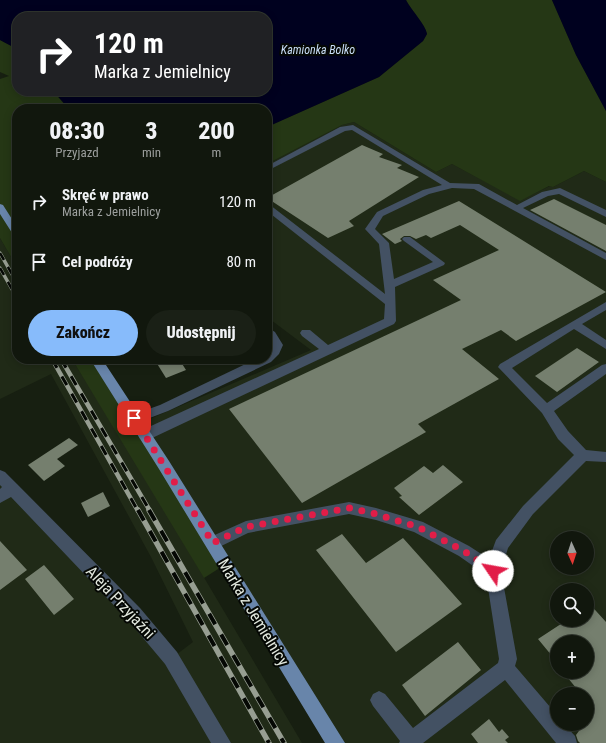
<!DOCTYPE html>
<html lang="pl">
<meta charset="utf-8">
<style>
:root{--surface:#11170d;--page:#1a2016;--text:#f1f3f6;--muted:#9c9f9d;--line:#30362e;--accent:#87bbfb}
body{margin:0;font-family:"Roboto Condensed",sans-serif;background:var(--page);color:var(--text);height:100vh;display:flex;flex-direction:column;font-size:15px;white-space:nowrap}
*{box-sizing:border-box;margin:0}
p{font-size:13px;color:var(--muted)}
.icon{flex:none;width:22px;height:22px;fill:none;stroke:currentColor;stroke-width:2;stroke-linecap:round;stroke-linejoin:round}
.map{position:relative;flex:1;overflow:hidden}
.side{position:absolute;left:12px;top:104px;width:260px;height:260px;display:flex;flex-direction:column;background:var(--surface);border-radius:16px;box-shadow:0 2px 10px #0003,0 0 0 1px var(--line)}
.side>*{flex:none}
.hud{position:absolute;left:12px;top:12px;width:260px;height:84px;border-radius:16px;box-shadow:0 2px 10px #0003,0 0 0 1px var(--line);background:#202124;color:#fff;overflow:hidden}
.needle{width:26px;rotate:177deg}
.buttons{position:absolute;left:550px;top:531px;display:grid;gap:8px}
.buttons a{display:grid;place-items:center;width:44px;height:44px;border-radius:50%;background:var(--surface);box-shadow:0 2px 10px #0003,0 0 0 1px var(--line);font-size:20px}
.pin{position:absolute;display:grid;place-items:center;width:34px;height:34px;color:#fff;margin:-17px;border-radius:8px;box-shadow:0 2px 6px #0006}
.me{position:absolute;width:44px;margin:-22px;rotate:303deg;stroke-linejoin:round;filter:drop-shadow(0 0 3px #0008)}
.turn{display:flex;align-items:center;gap:14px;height:84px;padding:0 16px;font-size:18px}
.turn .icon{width:52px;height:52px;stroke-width:2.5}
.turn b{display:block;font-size:28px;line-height:34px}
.eta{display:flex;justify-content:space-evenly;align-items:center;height:68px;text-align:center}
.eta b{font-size:24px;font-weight:800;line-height:28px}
.button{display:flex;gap:8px;margin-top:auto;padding:8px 16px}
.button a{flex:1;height:46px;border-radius:24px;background:var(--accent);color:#111;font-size:16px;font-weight:800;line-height:46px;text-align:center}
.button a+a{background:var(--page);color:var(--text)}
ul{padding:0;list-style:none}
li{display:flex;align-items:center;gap:12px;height:60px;padding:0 16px}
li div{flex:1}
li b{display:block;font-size:15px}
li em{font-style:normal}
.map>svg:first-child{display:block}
.built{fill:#202a17;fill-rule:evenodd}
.green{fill:#253715}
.water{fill:#00011f}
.building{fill:#757f6e}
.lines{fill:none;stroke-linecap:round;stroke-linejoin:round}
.minor{fill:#435163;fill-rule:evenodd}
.major{fill:#6885aa;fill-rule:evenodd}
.rail-far2-casing{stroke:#979e92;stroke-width:3.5}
.rail-far1-casing{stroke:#979e92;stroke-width:4.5}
.rail-casing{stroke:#979e92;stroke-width:5.5}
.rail-far2{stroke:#050804;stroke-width:2.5;stroke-dasharray:8;stroke-linecap:butt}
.rail-far1{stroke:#050804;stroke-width:3;stroke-dasharray:10;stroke-linecap:butt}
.rail{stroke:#050804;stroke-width:4;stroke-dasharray:12;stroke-linecap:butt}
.route{stroke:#e11d48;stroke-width:7;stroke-dasharray:0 12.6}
.labels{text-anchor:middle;stroke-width:4;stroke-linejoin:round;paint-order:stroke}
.far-water-label{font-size:12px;font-style:italic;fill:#cadff9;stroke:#050804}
.near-street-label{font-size:16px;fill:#e2e8de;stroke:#050804}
</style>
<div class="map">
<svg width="606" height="743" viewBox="0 0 606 743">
<rect width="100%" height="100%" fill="#171f11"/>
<path class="built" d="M354,122L436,172L452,164L520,200L550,186L553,187L584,171L606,182V743H336L138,424L311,350L267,317V164L342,125ZM557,538H587V568H557ZM557,590H587V620H557ZM557,642H587V672H557ZM557,694H587V724H557Z
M0,238L17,267V359H72L119,434L302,743H0V476L172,658L193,642L151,557L51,374L0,399Z"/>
<path class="green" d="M406,0H552L576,55L606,111V182L584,171L553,187L549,186L520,201L452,164L436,172L354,122L342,125L267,164V127L379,77L423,41L427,34C423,21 412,12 406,0Z
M0,40L17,49V91H53L69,109H17V267L0,238V79L9,76L0,72Z
M72,359H96L226,564L204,578Z"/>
<path class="water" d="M0,0H406C411,10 426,25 427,34L423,41L379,77L267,127V109H69L53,91H267V17H17V49L0,40Z
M552,0H606V111L576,55Z"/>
<path class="building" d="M362,145L383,154L379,157L402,165L397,168L419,177L349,221L354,226L328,238L267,198Z
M554,199L606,225V251L530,210Z
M459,201L606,292L516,341L501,330L462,349L499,379L418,424L426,432L302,503L229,409L461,300L433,280L499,250L460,225L431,238L426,235L416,239L410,236H404L400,239L402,241L395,244L382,234Z
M577,348L599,362L557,392L535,376Z
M164,359H179L186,370L166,378L156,362Z
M69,438L78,445L57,459L65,466L44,481L28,465Z
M443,465L463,482L419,515L399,497L402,496L394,488L424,466L433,473Z
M103,492L110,506L88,517L81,503Z
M342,534L366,563L403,538L462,604L396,652L316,550Z
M0,541L27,570L0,590Z
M44,565L74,599L54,615L25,579Z
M587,601L606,622V743H580L578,741L576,735L584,724H587V720L594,710L587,702V694H581L563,672H587V642H557V662L538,639L567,620H587Z
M458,642L481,670L425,716L402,685Z
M489,719L499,732L502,729L509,737L505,740L508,743H478L471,734Z"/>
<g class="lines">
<path class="minor" d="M353,125L450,183L479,184L517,205L542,192L560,188L606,210V217L559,194L548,196L523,208L606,253V260L474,189L452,188L429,194L383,216L375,229L389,243L394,279L433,262L404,241L402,239L404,237H410L445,263L444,265L395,287L396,321L394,324L150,439L145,440L140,439L138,435L140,431L319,349L302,336L300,333L302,330H310L328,345L384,319L385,304L267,211V204L270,205L385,294L379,244L365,229L377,212L423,190L442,185L352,130L345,131L267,171V166L340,127Z
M606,302V310L582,324L606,340V349L574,329L512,368L547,403L602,365L606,364V374L554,411L568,431L586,450L606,452V462L586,461L533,514L508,548L501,571L517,659L515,666L557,715V724H564L575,736L577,743H556L505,680L423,743H399L400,741L373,706L370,700L373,694L379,691L385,694L413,728L498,663L499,659L486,575L459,556L414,532L376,520L349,514L248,533L213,550L208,548L205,543L208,538L246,521L349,502L376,508L423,522L469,546L489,559L496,540L523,506L574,455L558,439L542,413L498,367L500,364Z
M267,327L275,332L283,345L279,354L271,362L168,411L134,424L129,422L128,419L129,416L160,405L256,359H267V353L271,345L267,338Z
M0,470L5,472L17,484L140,608L177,652L231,743H211L165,664L128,620L11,497L0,503V489L2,487L0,485Z"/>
<path class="major" d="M0,204L3,205L17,227V237L14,236L0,214Z
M90,359H102L169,461L345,743H325L159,469Z"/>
<defs>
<path id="rail-far2" d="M0,253L17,283
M0,268L17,298"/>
<path id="rail-far1" d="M52,359L138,511
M61,359L150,511"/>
<path id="rail" d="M138,510L269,743
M149,510L284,743"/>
</defs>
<use href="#rail-far2" class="rail-far2-casing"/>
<use href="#rail-far1" class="rail-far1-casing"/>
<use href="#rail" class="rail-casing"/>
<use href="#rail-far2" class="rail-far2"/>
<use href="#rail-far1" class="rail-far1"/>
<use href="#rail" class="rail"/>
</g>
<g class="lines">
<path class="route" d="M134,418L213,543L246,527L349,508L376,514L418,527L464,551L493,571"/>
</g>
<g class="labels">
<g class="far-water-label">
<text x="318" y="54">Kamionka Bolko</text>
</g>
<g class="near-street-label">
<text transform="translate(121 602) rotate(47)" y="6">Aleja Przyjaźni</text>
<text transform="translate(254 612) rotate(59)" y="6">Marka z Jemielnicy</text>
</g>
</g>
</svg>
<div class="buttons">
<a><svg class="needle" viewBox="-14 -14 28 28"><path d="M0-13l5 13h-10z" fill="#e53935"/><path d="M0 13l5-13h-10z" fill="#9c9f9d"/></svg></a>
<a><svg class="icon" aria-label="search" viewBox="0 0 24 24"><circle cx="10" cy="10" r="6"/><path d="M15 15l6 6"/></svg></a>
<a>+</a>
<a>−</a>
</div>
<div class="pin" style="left:134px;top:418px;background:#d93025"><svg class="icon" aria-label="arrive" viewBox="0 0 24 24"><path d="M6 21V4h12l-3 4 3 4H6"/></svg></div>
<svg class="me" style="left:493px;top:571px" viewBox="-20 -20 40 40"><circle r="19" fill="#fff"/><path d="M0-13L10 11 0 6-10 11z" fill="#e11d48"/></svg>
<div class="hud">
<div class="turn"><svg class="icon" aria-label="right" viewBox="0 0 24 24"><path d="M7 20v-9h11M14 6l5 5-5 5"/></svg><div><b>120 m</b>Marka z Jemielnicy</div></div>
</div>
<section class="side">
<div class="eta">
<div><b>08:30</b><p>Przyjazd</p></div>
<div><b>3</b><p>min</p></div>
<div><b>200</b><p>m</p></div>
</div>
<ul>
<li><svg class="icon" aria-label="right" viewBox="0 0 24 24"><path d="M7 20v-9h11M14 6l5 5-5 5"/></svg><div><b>Skręć w prawo</b><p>Marka z Jemielnicy</p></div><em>120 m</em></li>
<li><svg class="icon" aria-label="arrive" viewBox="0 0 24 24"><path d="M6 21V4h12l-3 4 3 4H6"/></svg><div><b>Cel podróży</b></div><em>80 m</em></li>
</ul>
<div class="button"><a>Zakończ</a><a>Udostępnij</a></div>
</section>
</div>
